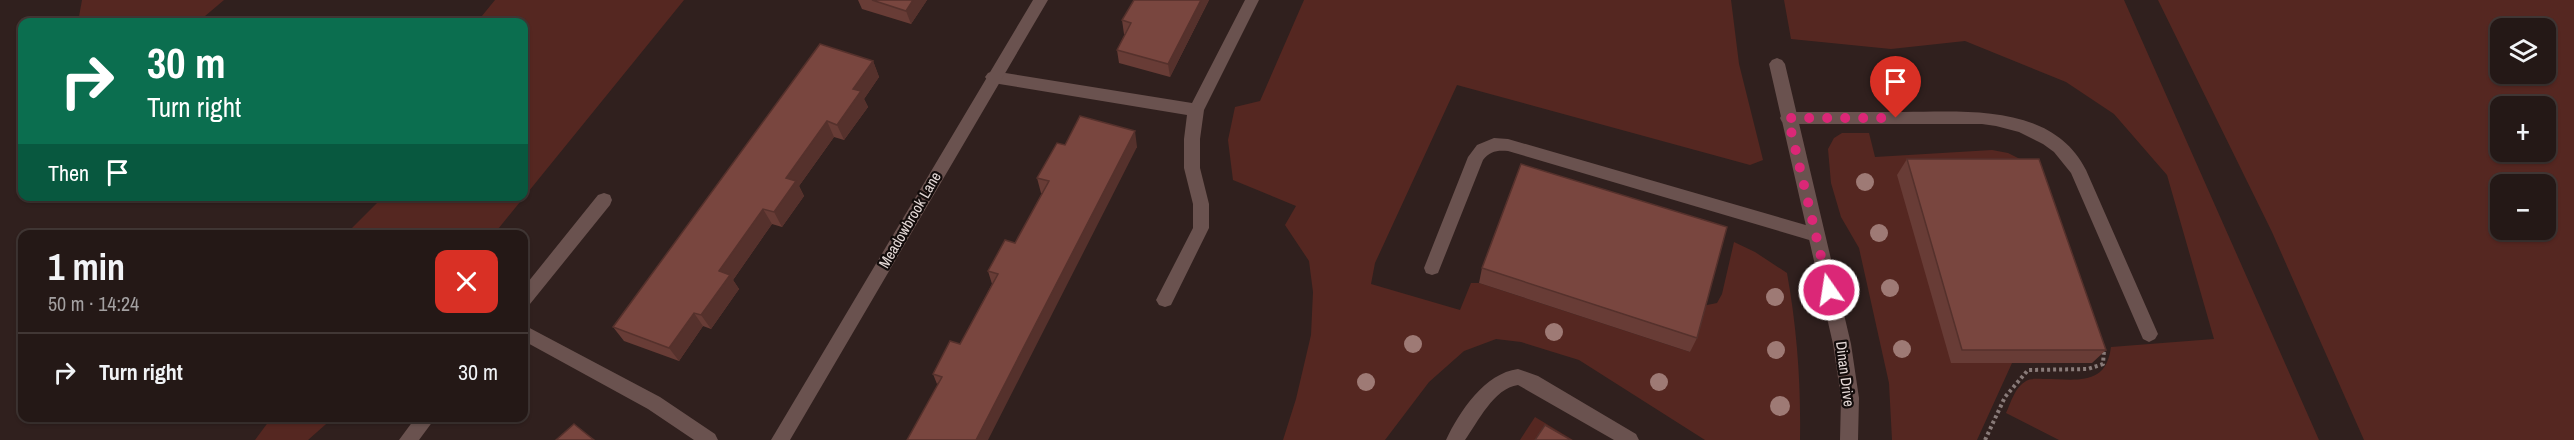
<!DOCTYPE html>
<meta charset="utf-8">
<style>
:root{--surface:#241816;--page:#302523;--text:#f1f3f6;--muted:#a3a0a1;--line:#413735}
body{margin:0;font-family:"Archivo Narrow",sans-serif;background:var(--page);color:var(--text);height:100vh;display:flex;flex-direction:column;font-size:22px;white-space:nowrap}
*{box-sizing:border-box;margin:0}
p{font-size:20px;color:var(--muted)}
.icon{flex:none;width:33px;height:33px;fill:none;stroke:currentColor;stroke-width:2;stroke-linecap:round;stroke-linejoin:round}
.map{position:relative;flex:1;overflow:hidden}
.side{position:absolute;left:18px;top:230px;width:510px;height:192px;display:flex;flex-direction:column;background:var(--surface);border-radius:12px;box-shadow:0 2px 4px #0004,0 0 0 2px var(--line)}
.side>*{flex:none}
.hud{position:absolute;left:18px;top:18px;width:510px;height:183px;border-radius:12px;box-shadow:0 2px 4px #0004,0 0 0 2px var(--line);background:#0b6e4f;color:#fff;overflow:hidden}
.buttons{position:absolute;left:2490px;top:18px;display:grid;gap:12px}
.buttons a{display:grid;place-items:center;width:66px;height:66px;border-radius:12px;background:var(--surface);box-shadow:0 2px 4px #0004,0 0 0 2px var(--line);font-size:30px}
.pin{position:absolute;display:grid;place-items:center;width:51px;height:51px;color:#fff;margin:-62px -26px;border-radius:50% 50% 50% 0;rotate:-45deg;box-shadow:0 0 6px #0007}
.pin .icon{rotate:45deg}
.me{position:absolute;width:66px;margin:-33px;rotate:347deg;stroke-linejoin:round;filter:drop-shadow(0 0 4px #0008)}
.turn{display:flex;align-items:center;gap:21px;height:126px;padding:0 30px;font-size:27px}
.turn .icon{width:78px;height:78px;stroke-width:2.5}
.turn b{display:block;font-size:42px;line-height:51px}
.then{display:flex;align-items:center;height:57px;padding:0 30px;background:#0003;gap:12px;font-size:22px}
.round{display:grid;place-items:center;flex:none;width:63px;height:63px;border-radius:12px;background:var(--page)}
.overview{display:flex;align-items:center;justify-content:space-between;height:102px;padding:0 30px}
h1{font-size:36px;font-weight:700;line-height:45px}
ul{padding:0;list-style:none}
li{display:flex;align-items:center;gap:18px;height:78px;padding:0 30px;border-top:2px solid var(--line)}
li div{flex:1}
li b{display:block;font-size:22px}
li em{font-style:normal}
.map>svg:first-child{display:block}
.green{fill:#552721;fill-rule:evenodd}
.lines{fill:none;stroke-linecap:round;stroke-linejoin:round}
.path{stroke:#897b79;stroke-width:4;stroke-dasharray:3 3;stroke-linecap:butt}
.service{fill:#6a524f;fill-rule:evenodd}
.minor{fill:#6a524f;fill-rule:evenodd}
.tree{fill:#9e7a75}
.wall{fill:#683c36}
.shaded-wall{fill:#55312c}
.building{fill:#79463f;stroke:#55312c;stroke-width:1.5}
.route{stroke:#db2777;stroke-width:10;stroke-dasharray:0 18}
.labels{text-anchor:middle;stroke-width:4.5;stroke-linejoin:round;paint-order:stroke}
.street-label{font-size:15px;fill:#e4d9d7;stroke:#130c0b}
</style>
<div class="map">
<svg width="2574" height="440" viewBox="0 0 2574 440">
<rect width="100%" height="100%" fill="#30201e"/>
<path class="green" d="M82,0H224L198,22H78Z
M495,0H684L494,234H346L383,197L524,196V22H477Z
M1304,0H1731L1739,64L1763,160L1750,165L1457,85L1375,263L1371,284L1460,310L1471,283H1479L1690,352L1702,306L1717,303L1722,294L1734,242L1755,252L1787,273C1797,329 1801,383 1800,440H1705L1579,360L1521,342L1496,339L1464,351L1429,382L1385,440H1283L1296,399L1311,335L1313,292L1309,261L1285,225L1296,206L1233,180L1228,140L1235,107L1260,101Z
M1784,0H2124L2319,440H2059L2006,413C2011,402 2015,387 2026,381C2030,378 2039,379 2044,379C2076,379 2106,387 2111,347L2214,339L2167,175L2114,114L2066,82L1965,41L1891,49L1791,39Z
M2158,0H2574V440H2364L2272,232ZM2500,28H2546V74H2500ZM2500,106H2546V152H2500ZM2500,184H2546V230H2500Z
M1842,133H1869L1875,157L1992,150L2008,153L2022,160L2012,363L1977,440H1892L1889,383L1859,248L1841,217L1831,183L1828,149L1834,138Z
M272,417H334L308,440H255Z
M1535,417L1573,440H1520Z"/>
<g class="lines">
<path class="path" d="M1985,440L2005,397L2028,370L2088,369L2103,364L2104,350"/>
<path class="service" d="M1245,0H1259L1204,110L1200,139V168L1209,204V228L1171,305L1165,307L1159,305L1156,300L1193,228V204L1184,168V139L1187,115L993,83L988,81L985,77L988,73L993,71L1192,103Z
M1788,112C1826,112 1865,112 1903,112C1965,112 2052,103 2086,170L2158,334L2155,339L2149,342L2143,339L2071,173L2054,152L2043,144L2019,132L1996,126L1982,124H1788L1782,122L1780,118L1782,114Z
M1494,138L1508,139L1816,228L1822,230L1824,235L1822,240L1816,242L1508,151C1497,150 1490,151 1483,160L1438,273L1432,275L1426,273L1424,268L1468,157L1477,145Z
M604,193L610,195L612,200L610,205L530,304L524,306V287L598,195Z
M524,325L660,397L715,434L718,440H694L648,409L524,341Z
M1518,369L1538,376L1636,434L1639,440H1614L1518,385C1494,388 1478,422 1465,440H1446C1459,412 1485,373 1518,369Z
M416,417H436L419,440H399Z"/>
<path class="minor" d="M1033,0H1048L790,440H771Z
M1777,58L1782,60L1785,64L1851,344L1859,398L1858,440H1840L1841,398L1833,344L1769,64L1772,60Z"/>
</g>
<g class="tree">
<circle cx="1865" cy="182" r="9"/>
<circle cx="1879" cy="233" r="9"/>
<circle cx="1890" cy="288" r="9"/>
<circle cx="1775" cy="297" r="9"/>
<circle cx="1554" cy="332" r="9"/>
<circle cx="1413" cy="344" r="9"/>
<circle cx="1902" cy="349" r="9"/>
<circle cx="1776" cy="350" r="9"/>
<circle cx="1366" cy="382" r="9"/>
<circle cx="1659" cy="382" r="9"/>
<circle cx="1780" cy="406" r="10"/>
</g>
<path class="wall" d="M858,0H927L911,24L862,9Z
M1209,0L1170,77L1119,63L1117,50L1125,34H1124L1122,20Z
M873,61L879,77L864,99L868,107L844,140L834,137L799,186L804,196L782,227L772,224L733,280L739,289L711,329L703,326L679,361L624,341L613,327Z
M1065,145L1137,147L937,384L933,374L960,344L992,284L988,271L1015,243L1042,193H1041L1037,178Z
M1907,159L2106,350L2092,363H1951L1897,175Z
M1482,268L1697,338L1690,352L1479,283Z"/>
<path class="shaded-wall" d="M913,0H927L911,24L906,11Z
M1201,0H1209L1170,77L1168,64Z
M873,61L879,77L864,99L868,107L844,140L837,125L853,89Z
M827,121L834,137L799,186L804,196L782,227L774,212L786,178Z
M1135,131L1137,147L988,440H976Z
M763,209L772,224L733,280L739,289L711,329L701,315L719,271Z
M694,313L703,326L679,361L669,348Z"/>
<path class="building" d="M872,0H913L906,11Z
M1134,0H1201L1168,64L1117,50L1131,23L1122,20Z
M820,44L873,61L853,89L861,91L837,125L827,121L786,178L796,181L774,212L763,209L719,271L730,275L701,315L694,313L669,348L613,327Z
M1080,116L1135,131L976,440H907L942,377L933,374L950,341L960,344L998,274L988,271L1005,240L1015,243L1049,181L1037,178L1057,143L1065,145Z
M1907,159H2039L2106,350H1962Z
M1521,164L1727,227L1697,338L1482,268Z
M574,424L594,440H556Z
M1545,425L1571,440H1535Z"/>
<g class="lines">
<path class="route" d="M1829,290L1788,118H1896"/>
</g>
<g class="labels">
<g class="street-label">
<text transform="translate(910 220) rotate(-60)" y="5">Meadowbrook Lane</text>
<text transform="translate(1845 374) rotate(83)" y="5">Dinan Drive</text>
</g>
</g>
</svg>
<div class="buttons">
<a><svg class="icon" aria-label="layers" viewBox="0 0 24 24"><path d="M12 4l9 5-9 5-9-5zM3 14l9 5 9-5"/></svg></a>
<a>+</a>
<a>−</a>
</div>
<div class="pin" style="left:1896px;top:118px;background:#d93025"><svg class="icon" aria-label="arrive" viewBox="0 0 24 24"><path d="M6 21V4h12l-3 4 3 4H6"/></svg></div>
<svg class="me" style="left:1829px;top:290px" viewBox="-20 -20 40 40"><circle r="17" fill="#db2777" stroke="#fff" stroke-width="3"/><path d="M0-11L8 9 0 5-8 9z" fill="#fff"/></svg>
<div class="hud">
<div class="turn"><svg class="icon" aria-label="right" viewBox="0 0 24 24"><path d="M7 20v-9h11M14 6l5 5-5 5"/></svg><div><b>30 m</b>Turn right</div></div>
<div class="then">Then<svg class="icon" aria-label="arrive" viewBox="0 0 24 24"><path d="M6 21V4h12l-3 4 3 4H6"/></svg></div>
</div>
<section class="side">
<div class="overview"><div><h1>1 min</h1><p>50 m · 14:24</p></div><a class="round" style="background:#d93025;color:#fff"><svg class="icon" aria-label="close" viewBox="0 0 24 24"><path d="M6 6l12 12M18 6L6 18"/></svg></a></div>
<ul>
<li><svg class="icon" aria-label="right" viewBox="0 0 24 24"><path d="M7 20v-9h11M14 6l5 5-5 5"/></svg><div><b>Turn right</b></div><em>30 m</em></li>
</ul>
</section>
</div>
